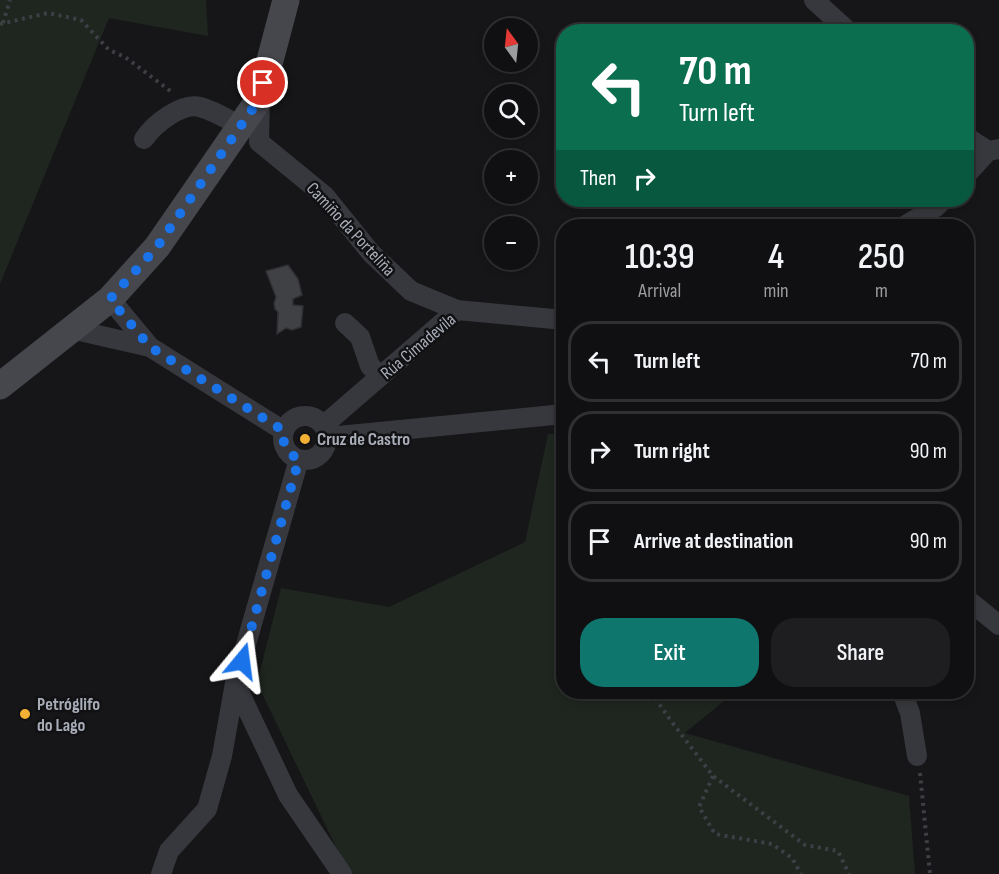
<!DOCTYPE html>
<meta charset="utf-8">
<style>
:root{--surface:#101012;--page:#1e1e20;--text:#f1f3f6;--muted:#9c9d9f;--line:#303032;--accent:#0f766e}
body{margin:0;font-family:"Sofia Sans Condensed",sans-serif;background:var(--page);color:var(--text);height:100vh;display:flex;flex-direction:column;font-size:22px;white-space:nowrap}
*{box-sizing:border-box;margin:0}
p{font-size:20px;color:var(--muted)}
.icon{flex:none;width:33px;height:33px;fill:none;stroke:currentColor;stroke-width:2;stroke-linecap:round;stroke-linejoin:round}
.map{position:relative;flex:1;overflow:hidden}
.details{position:absolute;left:556px;top:219px;width:418px;height:480px;display:flex;flex-direction:column;background:var(--surface);border-radius:24px;box-shadow:0 3px 9px #0003,0 0 0 2px var(--line)}
.details>*{flex:none}
.banner{position:absolute;left:556px;top:24px;width:418px;height:183px;border-radius:24px;box-shadow:0 3px 9px #0003,0 0 0 2px var(--line);background:#0b6e4f;color:#fff;overflow:hidden}
.needle{width:39px;rotate:345deg}
.fabs{position:absolute;left:484px;top:18px;display:grid;gap:12px}
.fabs a{display:grid;place-items:center;width:54px;height:54px;border-radius:50%;background:var(--surface);box-shadow:0 3px 9px #0003,0 0 0 2px var(--line);font-size:30px}
.pin{position:absolute;display:grid;place-items:center;width:51px;height:51px;color:#fff;margin:-26px;border:3px solid #fff;border-radius:50%;box-shadow:0 2px 6px #0007}
.me{position:absolute;width:66px;margin:-33px;rotate:16deg;stroke-linejoin:round;filter:drop-shadow(0 0 4px #0008)}
.turn{display:flex;align-items:center;gap:21px;height:126px;padding:0 24px;font-size:27px}
.turn .icon{width:78px;height:78px;stroke-width:2.5}
.turn b{display:block;font-size:42px;line-height:51px}
.then{display:flex;align-items:center;height:57px;padding:0 24px;background:#0003;gap:12px;font-size:22px}
.eta{display:flex;justify-content:space-evenly;align-items:center;height:102px;text-align:center}
.eta b{font-size:36px;font-weight:600;line-height:42px}
.action{display:flex;gap:12px;margin-top:auto;padding:12px 24px}
.action a{flex:1;height:69px;border-radius:24px;background:var(--accent);color:#fff;font-size:24px;font-weight:600;line-height:69px;text-align:center}
.action a+a{background:var(--page);color:var(--text)}
ul{padding:0;list-style:none}
li{display:flex;align-items:center;gap:18px;height:81px;margin:0 12px 9px;padding:0 12px;border:3px solid var(--line);border-radius:24px}
li div{flex:1}
li b{display:block;font-size:22px}
li em{font-style:normal}
.map>svg:first-child{display:block}
.green{fill:#1e261f}
.building{fill:#404145;stroke:#303034;stroke-width:1.5}
.lines{fill:none;stroke-linecap:round;stroke-linejoin:round}
.path{stroke:#3d3f44;stroke-width:4;stroke-dasharray:3 4.5;stroke-linecap:butt}
.street{stroke:#37383d;stroke-width:20}
.secondary{stroke:#45474d;stroke-width:27}
.route{stroke:#1a73e8;stroke-width:10;stroke-dasharray:0 18}
.poi-dot{fill:#f2b134;stroke:#111113;stroke-width:2}
.labels{text-anchor:middle;stroke-width:5;stroke-linejoin:round;paint-order:stroke}
.street-label{font-size:18px;fill:#a8adb8;stroke:#111113}
.poi-label{font-size:18px;font-weight:bold;fill:#a8adb8;stroke:#111113;text-anchor:start}
</style>
<div class="map">
<svg width="999" height="874" viewBox="0 0 999 874">
<rect width="100%" height="100%" fill="#161618"/>
<path class="green" d="M0,0H206L208,36L109,18L0,284Z
M548,434H564V692H735L685,733L909,796L915,874H349L257,683L281,588L389,607L525,542Z"/>
<path class="building" d="M288,265L298,279L302,295L293,299V305L303,306L301,327L292,330L286,328L277,334L278,312L275,309L274,303L276,297L266,271Z"/>
<g class="lines">
<path class="path" d="M3,23L10,0
M0,24L48,13L81,20L109,50L125,57L173,93
M651,692L671,721L713,776L805,845L838,851L849,874
M920,773L930,874
M713,776L699,807L715,834L772,844L792,858L801,874"/>
<path class="street" d="M814,0L849,32
M260,98L259,142L325,196L371,253L411,291L457,310L564,320
M968,138L988,151
M144,139C154,124 182,102 200,107C215,111 227,119 240,126
M968,173L988,151L999,149
M904,226L936,207L943,200
M110,299L150,347L284,431
M345,323L360,337L370,366L381,376
M71,329L150,347
M283 438a22 22 0 1 1 44 0a22 22 0 1 1-44 0Z
M324,425L457,310
M328,437L564,414
M299,459L235,683L288,795L342,874
M968,600L999,625
M902,692L910,713L917,756
M161,874L169,851L207,809L222,756L235,683"/>
<path class="secondary" d="M0,386L110,299L157,247L260,98L286,0"/>
</g>
<g class="lines">
<path class="route" d="M242,661L299,459C286,453 282,445 284,431L150,347L110,299L157,247L260,98L263,83"/>
</g>
<g class="poi-dot">
<circle cx="305" cy="439" r="6"/>
<circle cx="25" cy="714" r="6"/>
</g>
<g class="labels">
<g class="street-label">
<text transform="translate(351 229) rotate(47)" y="6">Camiño da Porteliña</text>
<text transform="translate(418 346) rotate(-40)" y="6">Rúa Cimadevila</text>
</g>
<g class="poi-label">
<text x="317" y="445">Cruz de Castro</text>
<text x="37" y="710">Petróglifo<tspan x="37" dy="21">do Lago</tspan></text>
</g>
</g>
</svg>
<div class="fabs">
<a><svg class="needle" viewBox="-14 -14 28 28"><path d="M0-13l5 13h-10z" fill="#e53935"/><path d="M0 13l5-13h-10z" fill="#9c9d9f"/></svg></a>
<a><svg class="icon" aria-label="search" viewBox="0 0 24 24"><circle cx="10" cy="10" r="6"/><path d="M15 15l6 6"/></svg></a>
<a>+</a>
<a>−</a>
</div>
<div class="pin" style="left:263px;top:83px;background:#d93025"><svg class="icon" aria-label="arrive" viewBox="0 0 24 24"><path d="M6 21V4h12l-3 4 3 4H6"/></svg></div>
<svg class="me" style="left:242px;top:661px" viewBox="-20 -20 40 40"><path d="M0-17L14 15 0 8-14 15z" fill="#1a73e8" stroke="#fff" stroke-width="4"/></svg>
<div class="banner">
<div class="turn"><svg class="icon" aria-label="left" viewBox="0 0 24 24"><path d="M17 20v-9H6M10 6l-5 5 5 5"/></svg><div><b>70 m</b>Turn left</div></div>
<div class="then">Then<svg class="icon" aria-label="right" viewBox="0 0 24 24"><path d="M7 20v-9h11M14 6l5 5-5 5"/></svg></div>
</div>
<section class="details">
<div class="eta">
<div><b>10:39</b><p>Arrival</p></div>
<div><b>4</b><p>min</p></div>
<div><b>250</b><p>m</p></div>
</div>
<ul>
<li><svg class="icon" aria-label="left" viewBox="0 0 24 24"><path d="M17 20v-9H6M10 6l-5 5 5 5"/></svg><div><b>Turn left</b></div><em>70 m</em></li>
<li><svg class="icon" aria-label="right" viewBox="0 0 24 24"><path d="M7 20v-9h11M14 6l5 5-5 5"/></svg><div><b>Turn right</b></div><em>90 m</em></li>
<li><svg class="icon" aria-label="arrive" viewBox="0 0 24 24"><path d="M6 21V4h12l-3 4 3 4H6"/></svg><div><b>Arrive at destination</b></div><em>90 m</em></li>
</ul>
<div class="action"><a>Exit</a><a>Share</a></div>
</section>
</div>
